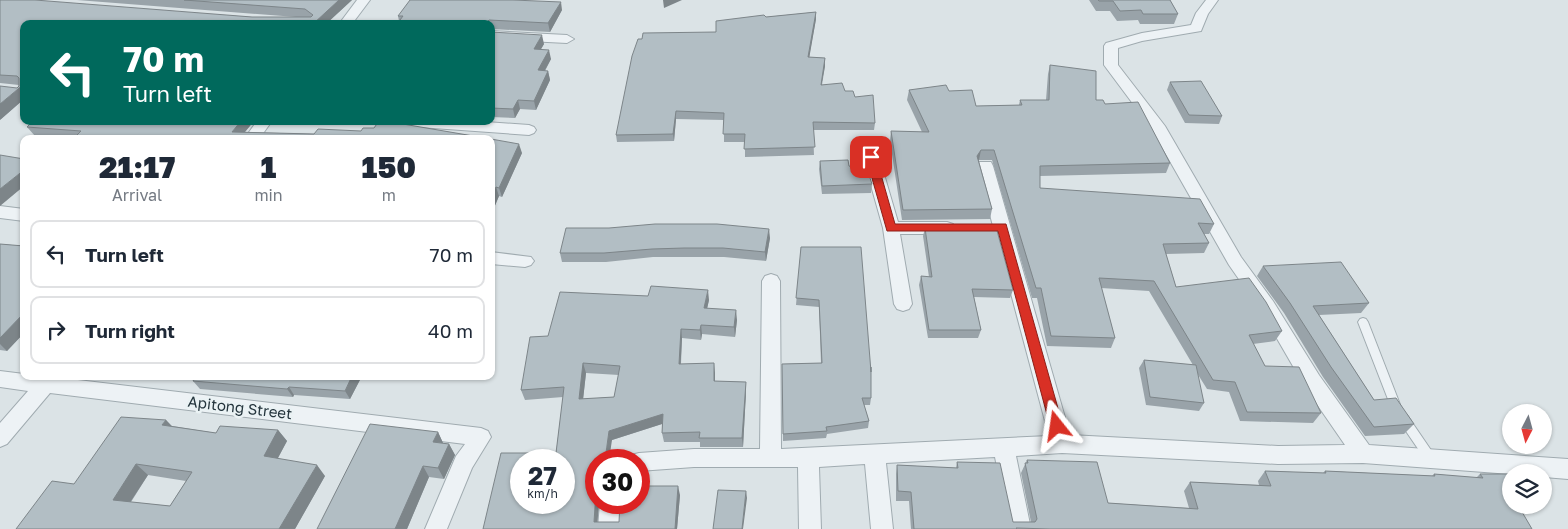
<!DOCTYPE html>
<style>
:root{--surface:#fff;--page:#f6f6f7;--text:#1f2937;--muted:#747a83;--line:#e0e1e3}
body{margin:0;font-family:"Golos Text",sans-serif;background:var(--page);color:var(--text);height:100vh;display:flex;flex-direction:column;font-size:19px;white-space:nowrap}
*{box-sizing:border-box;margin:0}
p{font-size:16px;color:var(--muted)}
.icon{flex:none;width:28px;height:28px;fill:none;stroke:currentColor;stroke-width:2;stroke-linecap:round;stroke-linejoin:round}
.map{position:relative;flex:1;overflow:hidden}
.details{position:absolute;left:20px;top:135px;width:475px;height:245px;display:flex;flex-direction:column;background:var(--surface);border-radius:10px;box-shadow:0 1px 4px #0004}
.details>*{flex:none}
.guide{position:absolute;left:20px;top:20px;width:475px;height:105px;border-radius:10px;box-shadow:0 1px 4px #0004;background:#00695c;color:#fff;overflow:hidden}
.needle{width:32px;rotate:186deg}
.fabs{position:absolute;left:1502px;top:404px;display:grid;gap:10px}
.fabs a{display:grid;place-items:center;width:50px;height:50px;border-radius:50%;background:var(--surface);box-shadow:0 1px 4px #0004;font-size:25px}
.speed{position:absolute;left:510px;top:449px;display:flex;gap:10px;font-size:25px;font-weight:700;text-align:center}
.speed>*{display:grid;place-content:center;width:65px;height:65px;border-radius:50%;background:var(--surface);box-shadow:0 1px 4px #0004;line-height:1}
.speed small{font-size:12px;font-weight:400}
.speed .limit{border:8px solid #d22;background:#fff;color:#111}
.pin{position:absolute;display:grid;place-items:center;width:42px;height:42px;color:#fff;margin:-21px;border-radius:10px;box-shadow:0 2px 8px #0006}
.me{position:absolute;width:55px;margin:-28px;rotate:345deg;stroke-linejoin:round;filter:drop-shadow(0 0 4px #0008)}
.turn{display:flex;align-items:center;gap:18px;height:105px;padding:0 20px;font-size:22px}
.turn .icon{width:65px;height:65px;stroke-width:2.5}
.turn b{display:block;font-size:35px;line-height:42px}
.eta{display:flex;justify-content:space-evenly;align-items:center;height:85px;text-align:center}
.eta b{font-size:30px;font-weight:800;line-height:35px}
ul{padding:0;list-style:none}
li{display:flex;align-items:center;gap:15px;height:68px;margin:0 10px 8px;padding:0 10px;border:2px solid var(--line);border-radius:10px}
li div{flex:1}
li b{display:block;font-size:19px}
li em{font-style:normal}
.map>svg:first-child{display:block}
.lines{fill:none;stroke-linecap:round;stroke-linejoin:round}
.service-casing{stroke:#a0abb0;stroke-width:2}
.minor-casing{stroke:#a0abb0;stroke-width:2}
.service{fill:#edf2f5;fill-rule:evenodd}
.minor{fill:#edf2f5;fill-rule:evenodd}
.wall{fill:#99a3a9;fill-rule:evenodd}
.shaded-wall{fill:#7d8589}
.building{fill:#b2bec4;stroke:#7d8589;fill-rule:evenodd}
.route{fill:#d93025;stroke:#8d1f18}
.labels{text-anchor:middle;stroke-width:5;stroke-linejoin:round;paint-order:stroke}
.street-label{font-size:15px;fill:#24353d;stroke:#eaf2f4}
</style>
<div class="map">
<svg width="1568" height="529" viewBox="0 0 1568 529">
<rect width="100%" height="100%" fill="#dbe3e6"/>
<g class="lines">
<defs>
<path id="service" d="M1363,318L1366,319L1368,322L1401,407L1400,410L1396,411L1392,410L1391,407L1358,322L1360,319Z
M1403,414L1407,415L1435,456L1436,459L1435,462L1431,464L1427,462L1399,421L1398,418L1399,415Z"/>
<path id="minor" d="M357,0H370L352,24H339Z
M1206,0H1218L1208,14L1201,31L1142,41L1118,48V65L1165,126L1241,257L1273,301L1319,375L1369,445L1568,459V479L1544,477V472H1511V474L1363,463L1278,464L1062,453L1016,456L1031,529H1009L995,457L886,463L893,529H871L865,464L819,467L821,529H799L798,467H694L639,471V460H629L631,455L639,453L694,449H760L762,281L765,276L771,274L777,276L780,281L781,449L1049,436L977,166L979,162H991L993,166L1070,435L1278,446L1345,445L1305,387L1261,311L1229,265L1151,128L1104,65V46L1106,43L1142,33L1191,25L1196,13Z
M491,31L567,35L574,39L567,43L491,39Z
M257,121H272L259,139H244Z
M398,121H472L529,125L534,127L536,130L534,133L529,135L405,126L400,124Z
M871,152L876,153L879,157L898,222H947L953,224L955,228L953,232L947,234H900L912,304L909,309L903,311L897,309L894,304L883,228L863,157L866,153Z
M0,206L24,209V221L0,218Z
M491,252L531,257L534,261L531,265L525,267L491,264Z
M0,371L24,374V376H61V378L481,428L488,431L491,437L472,468L447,529H425L456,456L465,444L50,393L7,444L0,447V423L28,391L0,387Z
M600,502H622L620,529H598Z"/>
</defs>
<use href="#service" class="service-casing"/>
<use href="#minor" class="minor-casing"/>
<use href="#service" class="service"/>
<use href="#minor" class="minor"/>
</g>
<path class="wall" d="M0,0L252,17H296L77,0H352L326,24H24V99L0,120L19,85L0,83Z
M1089,0H1170L1178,14L1174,24H1140L1138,20L1117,21L1110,11H1096Z
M562,10L550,32L491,29V24H397L399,21L398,16Z
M816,12V19L809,57L825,58V66L822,85L845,91L855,97L875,123L874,130H813L814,155L745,157V142H724V120L676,119L674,141L617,142L616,135L642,39L716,32L766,17Z
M491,32L544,44L540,50L551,59L545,71H548L550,80L536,110L520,109L515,118L491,117Z
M1050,65L1096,100L1105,104L1170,163L1166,173L1040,176V188L1214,224L1209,234H1204L1209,243L1204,253L1166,254L1176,287L1282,331L1275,341L1253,344L1265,366L1321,413L1313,423L1240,421L1229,392L1207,389L1197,373L1204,403L1199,411L1146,405L1139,368L1144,360L1193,365L1149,291L1101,288L1115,338L1111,348L1047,346L1037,298H1032L992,160H979V161L992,209L990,219L902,220L890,141L891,131L922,132L907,100L909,90L949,91L976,106L1019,105L1020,100H1046L1048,74Z
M1170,82L1222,116L1219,124L1185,123L1167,90Z
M33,121H254L245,132L314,134L361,131L374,128L379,121H400L401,124L491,139H68L35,136L27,127Z
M491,139L522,153L502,197L499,196L491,215Z
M820,161L849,166L872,184L871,193L822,194L819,169Z
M925,228L1013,290L1010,298L974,297L981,330L978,338H928L919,285L921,276L929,277L923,236Z
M770,238L766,261L724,257H653L606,262H562L560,253Z
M0,244L24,246V333L7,351L0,350Z
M801,247L871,372V398L870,405H864L869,421L868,428L827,434L826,438L783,441L782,364L821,363L819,307L796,305Z
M1263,266L1369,303L1361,313L1319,315L1374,400L1414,424L1404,434L1365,436L1323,377L1284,313L1257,276Z
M709,300L707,308L737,320L735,337L702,334L701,340L682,338L681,364L715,373V381L746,382V392L743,447H700V442H664L662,433V424L612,440L596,460V502H599L597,522H619L680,495L677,529H483L556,453L563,397L525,400L521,390L548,336ZM586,373L619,375L614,397L583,399Z
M362,376L350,399L294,395L293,397L200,389L193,381Z
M166,420L172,426L216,433L278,430L287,441L278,458L325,476L295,529H16L74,484ZM148,475L186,481L170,506L131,502Z
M438,432L443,443L449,444L455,455L444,479L429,477L407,529H317Z
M1027,460L1108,503L1189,508L1184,491L1190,482L1259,485L1258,481L1265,471L1323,473L1325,471L1432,476L1434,474L1476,478L1480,474L1511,505H1530L1522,511H1521L1532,529H911L909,501H896V474L897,465L956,468L957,462L1013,522H1031L1021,473Z"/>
<path class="shaded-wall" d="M339,0H352L326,24H313Z
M663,0H682L664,8Z
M561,2L562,10L550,32L548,23Z
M816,12V19L808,65V57Z
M542,35L544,44L536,58L534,49Z
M549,50L551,59L540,79L538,70Z
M825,58V66L820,92L821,85Z
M548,71L550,80L536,110L534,101Z
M24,84V99L0,120V104Z
M518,100L520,109L515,118L513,109Z
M676,111V119L674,141L673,134Z
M241,121H254L239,139L232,132Z
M519,144L522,153L502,197L499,188Z
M981,150L979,160L975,166L977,156Z
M24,170V186L0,206V189Z
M496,187L499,196L491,215V198Z
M769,229L770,238L766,261L765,252Z
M708,290L709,300L705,318L704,308Z
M736,310L737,320L735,337L734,327Z
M24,313V333L7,351L0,344V338Z
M701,325L702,334L701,340L700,330Z
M681,329L682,338L680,374L679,364Z
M583,363L586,373L582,409L579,399Z
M714,363L715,373V391L714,381Z
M352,376H362L350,399L345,391Z
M746,382V392L743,447L742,438Z
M289,387L294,395L293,397L287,389Z
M663,414L665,423L612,440L609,460H605L609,431Z
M166,420L176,431L162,425Z
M278,430L287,441L273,467L264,456Z
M438,432L443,443L433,442Z
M449,444L455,455L444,479L438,468Z
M136,464L148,475L125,510L113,500Z
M317,465L325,476L295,529H279Z
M423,466L429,477L407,529H395Z
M678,486L680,495L677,529H675Z
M746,491L747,498L743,529H742Z
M596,492V502H599L597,529L594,522Z"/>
<path class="building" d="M0,0H35L252,17H311L313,15L305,9L184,0H339L313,24H24V84L0,104V86L17,88L19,86V78L17,76L0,75Z
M410,0H513L561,2L548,23L489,20L487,22V24H397L403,16H398Z
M1098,0H1170L1178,14H1143L1141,10L1120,11L1113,1H1099Z
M816,12L808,57L825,58L821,85L842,83L845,91H853L855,97L873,95L875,123L813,122L815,147L744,149L745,134H723L724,113L676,111L673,134L616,135L632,56L638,39H642L643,33L716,32V21L764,15L766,17Z
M491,32L542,35L534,49L549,50L538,70L548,71L534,101L518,100L513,109L491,108Z
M1050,65L1096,71V100H1103L1105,104L1138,102L1170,163L1040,166V188L1200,199L1214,224L1198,223L1209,243L1163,244L1176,287L1249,278L1266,302L1282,331L1249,335L1265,366L1299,367L1321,413L1247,412L1235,382L1213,380L1154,281L1099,278L1115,338L1051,336L1041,288H1036L994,150H981L977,156L992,209L903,210L891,131L929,132L909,90L946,85L949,91L972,90L976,106L1022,105L1020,100H1049Z
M1201,81L1222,116L1189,115L1170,82Z
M33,121H241L232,132L314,134L318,129L361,131L363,128H374L379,121H398L397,123L491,139H73L81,131L27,127Z
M491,139L519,144L499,188L496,187L491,198Z
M0,155L24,159V170L0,189Z
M848,160L849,166L868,172L872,184L822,186L820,161Z
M655,224H717L769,229L765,252L723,248H684L652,249L604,253H560L566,228H609Z
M996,227L1013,290L972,289L981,330H929L921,276L932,277L925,228Z
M0,244L24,246V313L0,338Z
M801,247H861L871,372V367V398H862L869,421L826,427L827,431L783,434L782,364L822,363L819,300L796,298Z
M1341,262L1369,303L1313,306L1374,400L1396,398L1414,424L1374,427L1331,367L1290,303L1263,266Z
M651,286L708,290L704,308L736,310L734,327L701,325L700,330L681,329L679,364L714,363V381L746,382L742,438H699L700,432L662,433L663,414L609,431L605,460H596V492L594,522H619L620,502H639V486H678L675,529H483L501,453H556L564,387L521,390L530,337L548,336L560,292L648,296ZM583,363L620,366L614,397L579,399ZM521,460H564V502H521Z
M1144,360L1196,365L1204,403L1150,397Z
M196,376H352L345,391L289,387L287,389L193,381Z
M121,417L166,420L162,425L216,433L220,426L278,430L264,456L317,465L279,529H16L52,481L74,484ZM136,464L192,472L170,506L113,500Z
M370,424L438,432L433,442L449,444L438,468L423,466L395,529H317Z
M1027,460L1097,462L1108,503L1198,509L1190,482L1271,486L1265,471L1326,473L1325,471L1435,476L1434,474L1483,478L1480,474H1511V505H1518L1532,529H1050L1016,528L1017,529H914L911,492L898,491L897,465L958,468L957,462L1000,463L1013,522H1035L1037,519L1025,463H1028Z
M718,490L746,491L742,529H713Z"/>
<path class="route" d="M871,154L876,157L895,224H1006L1063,426L1061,430L1057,432L1052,430L1050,426L998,231H887L866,157Z"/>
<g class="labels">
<g class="street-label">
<text transform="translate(240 408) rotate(7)" y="5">Apitong Street</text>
</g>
</g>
</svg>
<div class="fabs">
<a><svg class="needle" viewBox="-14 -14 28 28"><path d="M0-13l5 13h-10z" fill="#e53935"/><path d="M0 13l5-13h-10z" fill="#747a83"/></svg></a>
<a><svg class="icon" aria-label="layers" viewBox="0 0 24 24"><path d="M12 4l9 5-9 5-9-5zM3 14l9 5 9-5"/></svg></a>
</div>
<div class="speed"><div>27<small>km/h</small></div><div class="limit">30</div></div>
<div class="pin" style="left:871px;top:157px;background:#d93025"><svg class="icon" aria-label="arrive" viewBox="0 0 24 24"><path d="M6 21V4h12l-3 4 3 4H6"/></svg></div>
<svg class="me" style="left:1057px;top:426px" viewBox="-20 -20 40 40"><path d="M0-17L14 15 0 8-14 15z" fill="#d93025" stroke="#fff" stroke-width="4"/></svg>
<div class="guide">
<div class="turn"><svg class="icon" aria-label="left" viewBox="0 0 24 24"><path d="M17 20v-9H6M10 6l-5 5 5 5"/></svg><div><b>70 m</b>Turn left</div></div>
</div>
<section class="details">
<div class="eta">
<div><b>21:17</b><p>Arrival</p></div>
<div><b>1</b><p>min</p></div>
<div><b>150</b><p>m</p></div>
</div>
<ul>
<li><svg class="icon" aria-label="left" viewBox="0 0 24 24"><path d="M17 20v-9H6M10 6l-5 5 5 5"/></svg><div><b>Turn left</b></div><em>70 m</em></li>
<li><svg class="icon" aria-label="right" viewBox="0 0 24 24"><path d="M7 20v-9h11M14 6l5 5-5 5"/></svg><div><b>Turn right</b></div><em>40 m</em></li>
</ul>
</section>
</div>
